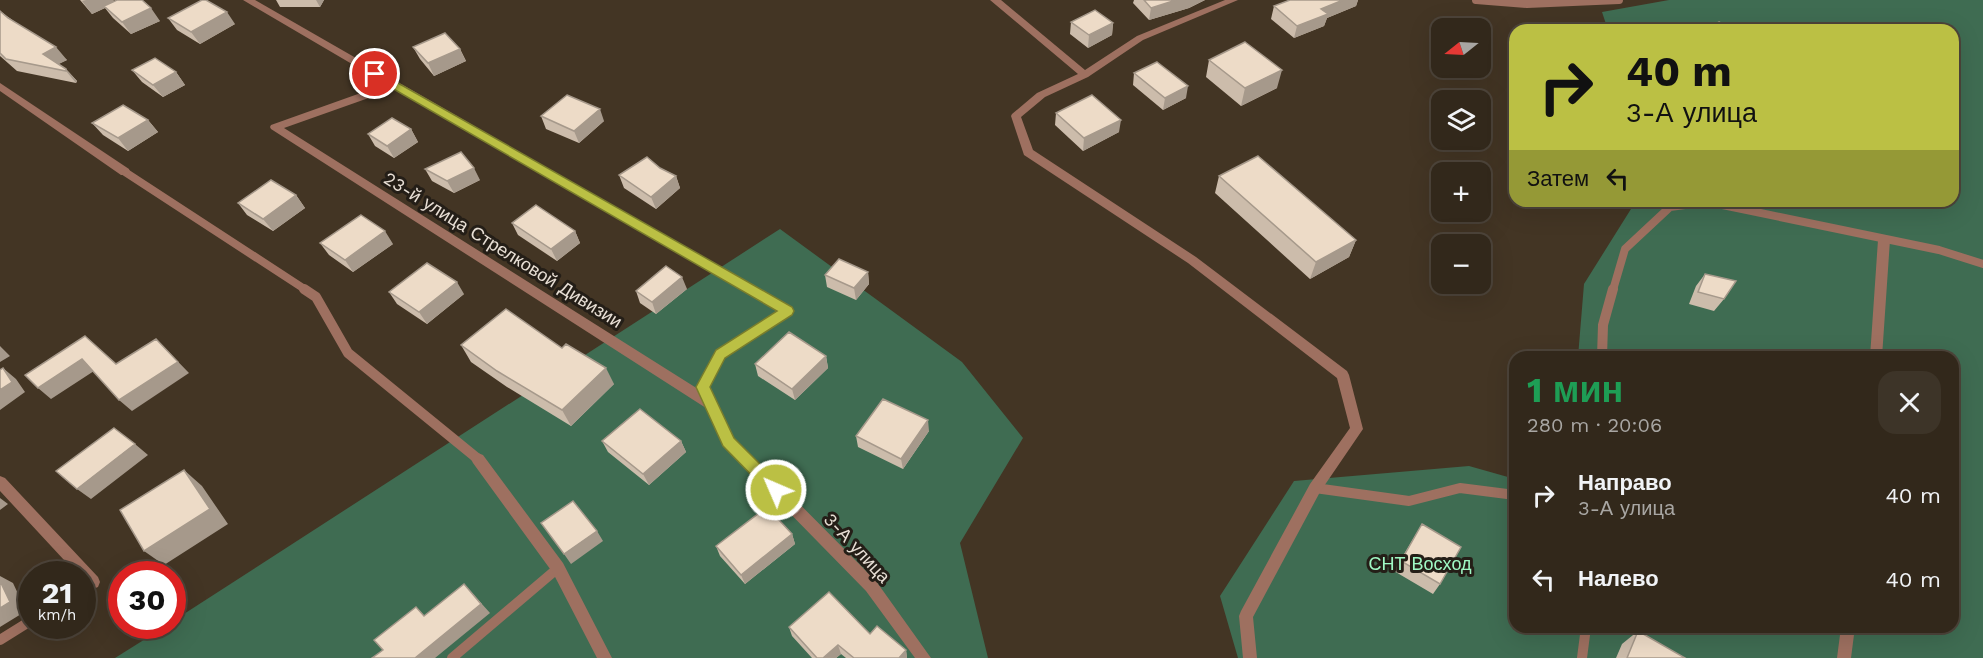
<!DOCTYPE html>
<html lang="ru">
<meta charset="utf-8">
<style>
:root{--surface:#32281b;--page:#3d3428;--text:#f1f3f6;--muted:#a8a6a3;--line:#4d443a}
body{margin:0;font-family:"Work Sans",sans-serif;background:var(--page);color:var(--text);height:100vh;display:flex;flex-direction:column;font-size:22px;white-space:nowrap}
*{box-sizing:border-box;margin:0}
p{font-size:20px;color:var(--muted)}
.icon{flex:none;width:33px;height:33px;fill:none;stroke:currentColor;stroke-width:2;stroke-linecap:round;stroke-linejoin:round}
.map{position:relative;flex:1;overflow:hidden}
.panel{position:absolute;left:1509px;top:351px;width:450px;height:282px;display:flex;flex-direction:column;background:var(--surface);border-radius:18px;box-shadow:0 6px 24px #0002,0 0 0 2px var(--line)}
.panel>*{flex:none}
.banner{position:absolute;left:1509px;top:24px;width:450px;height:183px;border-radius:18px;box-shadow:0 6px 24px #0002,0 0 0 2px var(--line);background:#bbc044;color:#111;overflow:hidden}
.needle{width:39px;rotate:252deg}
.buttons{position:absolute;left:1431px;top:18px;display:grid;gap:12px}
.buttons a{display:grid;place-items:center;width:60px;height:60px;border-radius:12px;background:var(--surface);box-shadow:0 6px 24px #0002,0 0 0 2px var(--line);font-size:30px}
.speed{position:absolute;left:18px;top:561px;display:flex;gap:12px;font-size:30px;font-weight:700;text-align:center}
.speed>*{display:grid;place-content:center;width:78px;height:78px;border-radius:50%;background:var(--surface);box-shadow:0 6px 24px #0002,0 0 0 2px var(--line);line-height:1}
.speed small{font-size:15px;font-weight:400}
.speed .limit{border:9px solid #d22;background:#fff;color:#111}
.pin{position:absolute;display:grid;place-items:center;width:51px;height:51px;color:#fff;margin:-26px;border:3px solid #fff;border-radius:50%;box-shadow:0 2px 6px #0007}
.me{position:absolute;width:66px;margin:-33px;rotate:315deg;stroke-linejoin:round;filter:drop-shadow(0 0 4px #0008)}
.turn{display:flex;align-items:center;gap:21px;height:126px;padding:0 18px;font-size:27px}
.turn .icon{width:78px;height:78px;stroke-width:2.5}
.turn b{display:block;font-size:42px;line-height:51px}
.then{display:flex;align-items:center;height:57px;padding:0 18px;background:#0003;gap:12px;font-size:22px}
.round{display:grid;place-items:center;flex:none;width:63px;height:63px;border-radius:18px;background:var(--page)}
.overview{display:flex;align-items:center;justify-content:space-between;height:102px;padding:0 18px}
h1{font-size:36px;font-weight:700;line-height:45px;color:#1e9e55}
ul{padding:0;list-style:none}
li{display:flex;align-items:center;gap:18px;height:84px;padding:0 18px}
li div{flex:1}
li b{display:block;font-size:22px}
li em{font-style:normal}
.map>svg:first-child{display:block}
.green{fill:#3f6c52}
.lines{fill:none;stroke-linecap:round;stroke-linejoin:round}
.lane-far1{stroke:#9e7060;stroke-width:8}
.lane{stroke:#9e7060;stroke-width:10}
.street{fill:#9e7060;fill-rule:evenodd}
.wall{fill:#ccbcab}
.shaded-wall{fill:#a6998b}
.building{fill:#eddbc7;stroke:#a6998b;stroke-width:1.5}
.route{fill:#bbc044;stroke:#7a7d2c;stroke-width:1.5}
.labels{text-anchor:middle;stroke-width:6;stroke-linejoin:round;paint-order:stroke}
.street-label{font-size:18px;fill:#e8dfd5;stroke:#241e17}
.park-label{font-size:18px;fill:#a0f9c5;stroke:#241e17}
</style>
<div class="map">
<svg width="1983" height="658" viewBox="0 0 1983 658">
<rect width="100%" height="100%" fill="#433524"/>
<path class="green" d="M1669,0H1983V658H1238L1220,596L1294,481L1469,466L1515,479V627H1953V357H1578L1584,284L1636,201H1953V30H1608L1602,12Z
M780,229L962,362L1023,438L960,543L988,658H115L166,626H172L173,621Z"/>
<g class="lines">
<path class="lane-far1" d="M1476,0L1527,4L1619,0
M125,172L306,290
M1613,290L1625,249L1670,207L1708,202L1939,250L1983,264"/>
<path class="lane" d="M304,289L316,297L348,353L478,459
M1602,357L1603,325L1613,289
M1315,488L1409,501L1460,488L1515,495
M82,589L93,582
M0,640L32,620
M452,658L558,568
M1582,658L1586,627"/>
<path class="street" d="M243,0H255L791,308L793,311L791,314L724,357L709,387L734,438L876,581L931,658H915L866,591L724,446L706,408L271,129L270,127L271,125L386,84ZM394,89L777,311L716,351L697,387L698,389L284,128Z
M990,0H1001L1085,70L1137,36L1225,0H1238L1143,40L1088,77L1045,97L1021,117L1033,150L1196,257L1347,371L1349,375L1363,429L1320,492L1253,617L1257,658H1243L1239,616L1241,611L1310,484L1350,428L1337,378L1188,263L1024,155L1011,116L1012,114L1037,93L1078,74Z
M0,83L129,169L130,172L129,175H121L0,91Z
M1884,236L1890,240L1882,357H1870L1878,240Z
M478,453L483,455L563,563L612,658H597L553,573L473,463L471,459L473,455Z
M0,476L5,478L98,577L100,582L98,587L93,589L82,581V574H77L0,491Z
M1841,627H1855L1851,658H1837Z"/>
</g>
<path class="wall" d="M80,0H113L114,1L160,21L131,34L113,18L105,8L92,14Z
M276,0H324L320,7H280Z
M1134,0H1205L1189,8L1149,20L1133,3Z
M1290,0H1358L1356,6L1327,18L1324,26L1294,38L1271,19L1274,6Z
M0,11L67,60L58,64L66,69L77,81L76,83L17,71L0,56Z
M168,18L235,24L200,44L177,30Z
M1071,22L1113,23L1112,35L1088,48L1070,34Z
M413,47L460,49L466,61L434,76L420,59Z
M1209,60L1277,88L1241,106L1206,77Z
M132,70L176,72L185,85L163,97L142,82Z
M1134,73L1186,98L1163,110L1133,85Z
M1056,113L1119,132L1083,151L1055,125Z
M541,116L604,121L579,143L546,129Z
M148,120L158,132L128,151L103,135L92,123Z
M411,129L418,142L394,158L375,146L368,134Z
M660,168L676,176L680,188L656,209L624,188L619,175Z
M425,169L480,180L454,193L432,181Z
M1219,176L1356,240L1349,257L1310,279L1215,193Z
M296,195L305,208L273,231L247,215L238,203Z
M512,223L575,231L580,243L557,261L518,235Z
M320,243L393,244L353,272L329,255Z
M868,272L869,284L856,300L827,287L825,275Z
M1705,274L1724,299L1714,311L1689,304L1696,286Z
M687,289L656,314L640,303L636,291Z
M389,292L464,294L427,324L397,304Z
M461,345L614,384L571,426L507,387L471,362Z
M826,356L828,368L795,400L758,376L755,364Z
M929,431L903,469L858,447L856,436Z
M602,441H681L686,452L649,485L608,452Z
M1422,524L1440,584L1433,594L1394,571Z
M792,534L795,544L745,584L720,556L716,546Z
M789,627L870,634L906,650L907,658H846L841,654L836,658H812L792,636Z
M1638,631L1685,658H1616L1622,644Z"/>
<path class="shaded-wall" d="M86,0H113L116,4L104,6L105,8L92,14L82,1Z
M316,0H324L320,7Z
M1176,0H1205L1189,8L1149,20L1151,8Z
M1343,0H1358L1356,6L1327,18L1324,26L1294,38L1297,26L1321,9Z
M151,8L160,21L131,34L122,22Z
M227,12L235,24L200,44L191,32Z
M1113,23L1112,35L1088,48L1089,35Z
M56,47L67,60L53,67L43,54Z
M460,49L466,61L434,76L428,63Z
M66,69L77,81L76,83L66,71Z
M1282,70L1277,88L1241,106L1245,88Z
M176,72L185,85L163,97L153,85Z
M1188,86L1186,98L1163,110L1165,98Z
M600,109L604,121L579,143L574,131Z
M148,120L158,132L128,151L118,138Z
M1121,120L1119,132L1083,151L1084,138Z
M411,129L418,142L394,158L387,146Z
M474,168L480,180L454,193L447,181Z
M676,176L680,188L656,209L651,197Z
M296,195L305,208L273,231L263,219Z
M385,231L393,244L353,272L345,260Z
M575,231L580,243L557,261L551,249Z
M1356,240L1349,257L1310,279L1316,262Z
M868,272L869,284L856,300L854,288Z
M682,277L687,289L656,314L652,302Z
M457,282L464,294L427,324L419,312Z
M156,339L189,373L132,411L119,400Z
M0,346L10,356L0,362Z
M826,356L828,368L795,400L792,389Z
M82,359L94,371L51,399L38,388Z
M3,368L16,379L25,392L0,410V390Z
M606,368L614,384L571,426L562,410Z
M928,420L929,431L903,469L901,459Z
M681,441L686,452L649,485L643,474Z
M135,444L148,455L91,499L77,489Z
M184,470L202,486L228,524L164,565L144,551Z
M0,498L8,504L0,510Z
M597,531L603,541L571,564L564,554Z
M792,534L795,544L745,584L741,575Z
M0,576L13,583L26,611L0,627Z
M464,584L490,613L435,658H415Z
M838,645L841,654L836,658H823Z
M906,650L907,658H899Z"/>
<path class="building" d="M117,0H142L151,8L122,22L104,6Z
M202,0H206L227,12L191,32L168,18Z
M1144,0H1176L1151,8Z
M1290,0H1343L1321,9L1328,14L1297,26L1274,6Z
M1095,10L1113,23L1089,35L1071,22Z
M0,11L8,18L56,47L43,54L66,69V71L6,59L0,53Z
M1719,22L1732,30H1701Z
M445,33L460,49L428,63L413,47Z
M1245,42L1282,70L1245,88L1209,60Z
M155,58L176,72L153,85L132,70Z
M1157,62L1188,86L1165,98L1134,73Z
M567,95L600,109L574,131L541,116Z
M1092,95L1121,120L1084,138L1056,113Z
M123,105L148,120L118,138L92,123Z
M392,118L411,129L387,146L368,134Z
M461,152L474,168L447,181L425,169Z
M1258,156L1356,240L1316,262L1219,176Z
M647,157L660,168L676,176L651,197L619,175Z
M271,180L296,195L263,219L238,203Z
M536,205L575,231L551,249L512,223Z
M361,215L385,231L345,260L320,243Z
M839,259L868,272L854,288L825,275Z
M427,263L457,282L419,312L389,292Z
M666,266L682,277L652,302L636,291Z
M1705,274L1736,281L1724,299L1698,292Z
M506,309L562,348L566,344L606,368L562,410L497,371L461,345Z
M789,332L826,356L792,389L755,364Z
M85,336L116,364L156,339L178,362L119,400L82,359L38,388L25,375Z
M3,368L12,382L0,390V370Z
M883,399L928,420L901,459L856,436Z
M640,409L681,441L643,474L602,441Z
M114,428L135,444L77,489L56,471Z
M184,470L210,509L144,551L120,510Z
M573,501L597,531L564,554L541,523Z
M767,507L792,534L741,575L716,546Z
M1422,524L1461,547L1440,584L1401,561Z
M0,581L10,602L0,608Z
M464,584L481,604L415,658H372L383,650L374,640L416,607L424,616Z
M829,592L870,634L877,626L906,650L899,658H854L838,645L823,658H817L789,627Z
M1638,631L1685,658H1627Z"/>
<path class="route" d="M375,70L792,307L794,311L792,315L725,358L710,387L734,438L781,485L784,490L781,495L776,497L771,495L723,446L696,387L716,350L777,311L371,76V71Z"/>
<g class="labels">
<g class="street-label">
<text transform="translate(503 250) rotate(32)" y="6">23-й улица Стрелковой Дивизии</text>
<text transform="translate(857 548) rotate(47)" y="6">3-А улица</text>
</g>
<g class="park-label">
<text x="1420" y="570">СНТ Восход</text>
</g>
</g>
</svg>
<div class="buttons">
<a><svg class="needle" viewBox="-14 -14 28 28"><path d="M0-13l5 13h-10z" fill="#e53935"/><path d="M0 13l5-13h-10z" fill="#a8a6a3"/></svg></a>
<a><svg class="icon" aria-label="layers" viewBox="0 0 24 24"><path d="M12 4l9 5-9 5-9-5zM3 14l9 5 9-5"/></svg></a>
<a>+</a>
<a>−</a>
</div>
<div class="speed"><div>21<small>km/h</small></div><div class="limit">30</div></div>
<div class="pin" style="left:375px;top:74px;background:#d93025"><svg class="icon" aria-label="arrive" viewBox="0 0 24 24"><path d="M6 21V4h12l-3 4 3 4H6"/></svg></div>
<svg class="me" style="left:776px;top:490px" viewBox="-20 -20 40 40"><circle r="17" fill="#bbc044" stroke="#fff" stroke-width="3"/><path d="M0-11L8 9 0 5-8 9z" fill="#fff"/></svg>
<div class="banner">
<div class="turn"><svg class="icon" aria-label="right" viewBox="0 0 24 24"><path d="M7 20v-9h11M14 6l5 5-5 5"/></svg><div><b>40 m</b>3-А улица</div></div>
<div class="then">Затем<svg class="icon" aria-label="left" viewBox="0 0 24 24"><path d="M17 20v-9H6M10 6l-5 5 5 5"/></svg></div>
</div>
<section class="panel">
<div class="overview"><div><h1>1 мин</h1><p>280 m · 20:06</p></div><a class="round"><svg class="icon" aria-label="close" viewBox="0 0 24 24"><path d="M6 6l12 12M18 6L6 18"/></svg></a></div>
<ul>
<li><svg class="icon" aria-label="right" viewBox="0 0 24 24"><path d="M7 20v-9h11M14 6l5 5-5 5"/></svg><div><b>Направо</b><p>3-А улица</p></div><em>40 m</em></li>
<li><svg class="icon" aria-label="left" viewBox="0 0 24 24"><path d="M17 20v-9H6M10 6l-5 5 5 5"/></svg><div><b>Налево</b></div><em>40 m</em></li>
</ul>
</section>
</div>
